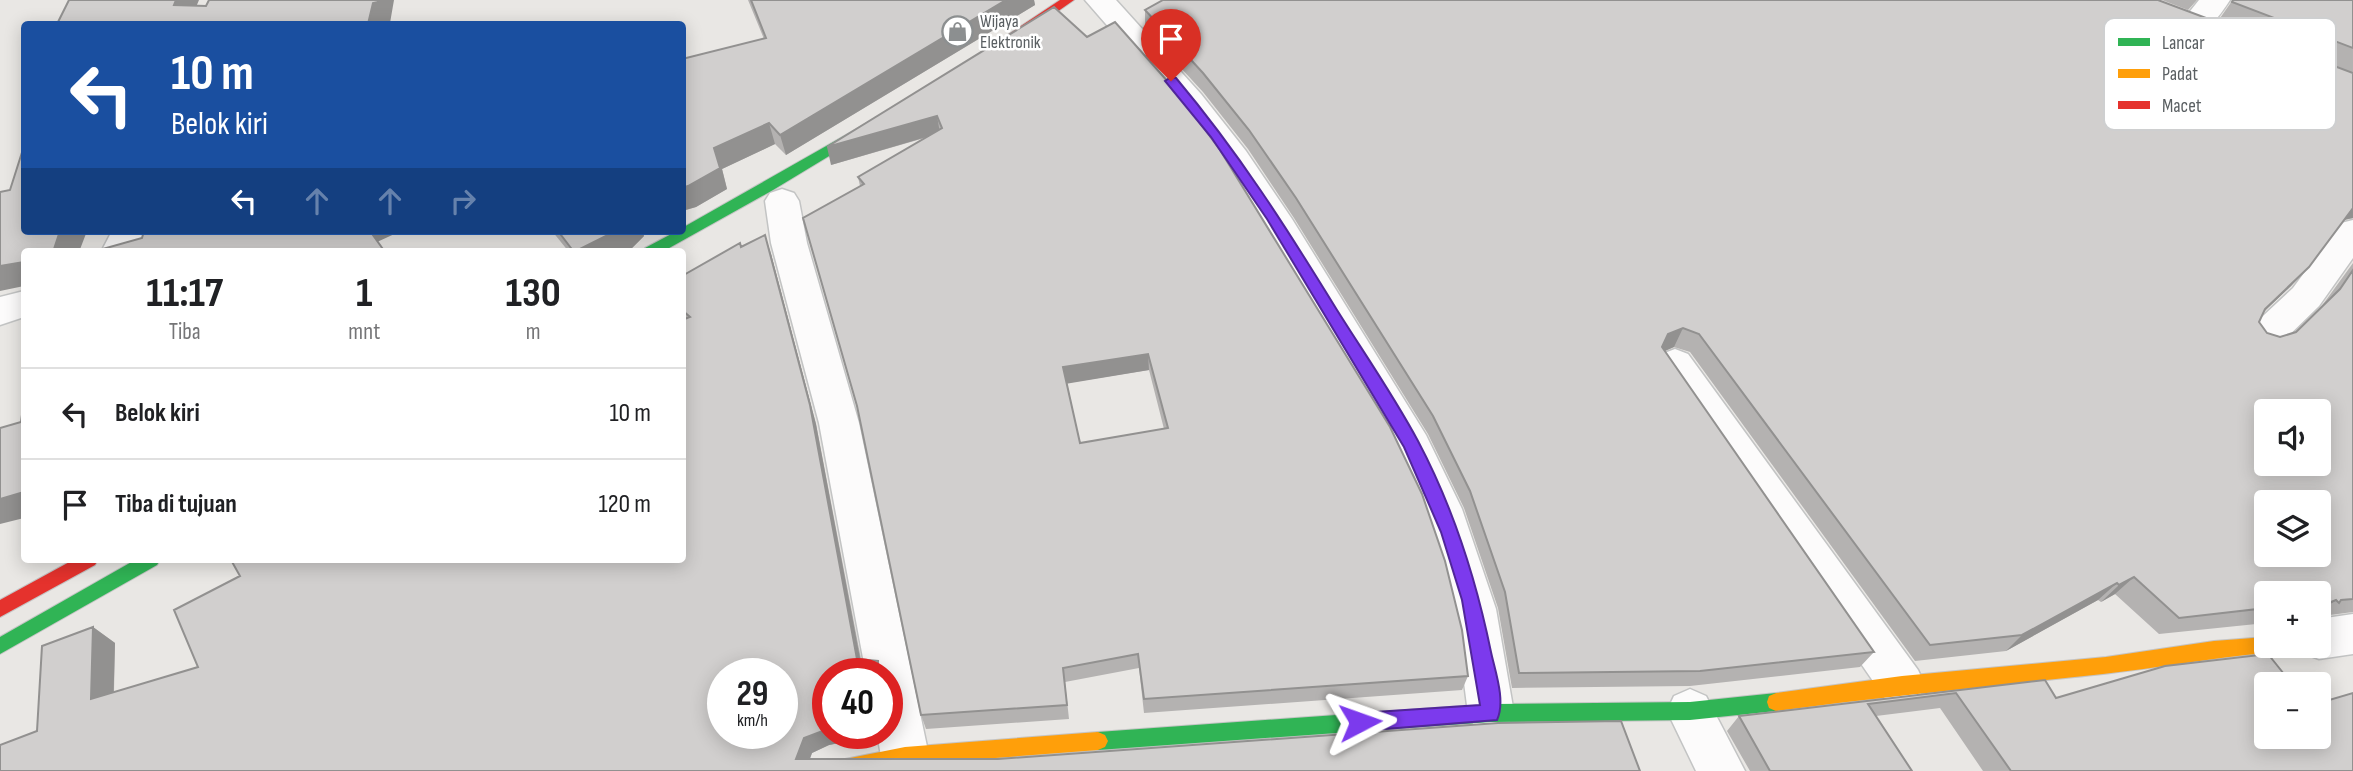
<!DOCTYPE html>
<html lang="id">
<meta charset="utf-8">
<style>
:root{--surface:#fff;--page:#f6f6f6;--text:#202124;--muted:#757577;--line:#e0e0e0}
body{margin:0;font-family:"Sofia Sans Condensed",sans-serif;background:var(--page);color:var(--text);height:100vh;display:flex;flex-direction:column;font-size:26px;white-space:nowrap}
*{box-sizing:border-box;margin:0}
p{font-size:23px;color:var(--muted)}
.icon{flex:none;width:38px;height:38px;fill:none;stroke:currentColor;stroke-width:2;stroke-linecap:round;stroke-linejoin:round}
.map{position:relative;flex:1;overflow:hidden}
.drawer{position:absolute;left:21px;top:248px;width:665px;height:315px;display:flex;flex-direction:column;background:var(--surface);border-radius:7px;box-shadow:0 4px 18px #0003}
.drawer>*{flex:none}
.guide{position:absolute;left:21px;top:21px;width:665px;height:214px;border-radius:7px;box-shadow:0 4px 18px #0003;background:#1a4fa0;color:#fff;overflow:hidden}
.tools{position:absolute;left:2254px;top:399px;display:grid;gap:14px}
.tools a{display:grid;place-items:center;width:77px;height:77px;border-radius:7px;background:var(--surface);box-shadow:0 4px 18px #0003;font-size:35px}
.speed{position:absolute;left:707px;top:658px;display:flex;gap:14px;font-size:35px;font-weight:700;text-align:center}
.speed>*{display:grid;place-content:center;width:91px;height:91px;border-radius:50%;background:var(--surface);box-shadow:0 4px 18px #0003;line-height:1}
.speed small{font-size:18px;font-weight:400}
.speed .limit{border:10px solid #d22;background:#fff;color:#111}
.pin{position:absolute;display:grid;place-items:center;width:60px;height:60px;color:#fff;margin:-72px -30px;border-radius:50% 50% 50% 0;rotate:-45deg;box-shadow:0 0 7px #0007}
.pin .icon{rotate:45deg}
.me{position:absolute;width:77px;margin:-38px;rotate:86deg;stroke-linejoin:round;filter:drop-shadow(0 0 5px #0008)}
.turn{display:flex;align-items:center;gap:24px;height:147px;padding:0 35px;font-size:32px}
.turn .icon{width:91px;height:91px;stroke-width:2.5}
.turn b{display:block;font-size:49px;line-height:60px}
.lanes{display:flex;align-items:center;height:66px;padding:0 35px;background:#0003;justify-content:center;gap:35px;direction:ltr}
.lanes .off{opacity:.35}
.eta{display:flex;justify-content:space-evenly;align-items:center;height:119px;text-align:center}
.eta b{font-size:42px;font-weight:700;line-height:49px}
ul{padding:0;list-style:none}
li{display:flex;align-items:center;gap:21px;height:91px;padding:0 35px;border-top:2px solid var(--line)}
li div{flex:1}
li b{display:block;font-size:26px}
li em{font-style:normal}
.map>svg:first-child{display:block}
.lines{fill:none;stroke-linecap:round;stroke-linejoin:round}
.street-casing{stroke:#c3c4c4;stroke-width:3}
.fast-casing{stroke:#c5c5c5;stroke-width:2}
.slow-casing{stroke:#c5c5c5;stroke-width:2}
.jam-casing{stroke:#c5c5c5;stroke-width:2}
.street{fill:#fcfbfb;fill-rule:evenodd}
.fast{fill:#30b455;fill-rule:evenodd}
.slow{fill:#ff9f0a;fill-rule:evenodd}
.jam{fill:#e5322d;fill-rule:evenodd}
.wall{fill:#b4b2b1;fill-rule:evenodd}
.shaded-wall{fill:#929190}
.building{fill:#d1cfce;stroke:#929190;stroke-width:2;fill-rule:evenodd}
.route{fill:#7c3aed;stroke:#51269a;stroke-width:2}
.labels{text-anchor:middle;stroke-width:5;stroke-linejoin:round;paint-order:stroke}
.far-poi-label{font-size:18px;fill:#5a5f62;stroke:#fff;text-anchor:start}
.key{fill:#fff;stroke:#cecfd0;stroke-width:2}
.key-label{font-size:19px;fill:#5a5f62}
</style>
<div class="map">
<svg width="2353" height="771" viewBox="0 0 2353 771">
<rect width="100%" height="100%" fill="#e9e7e4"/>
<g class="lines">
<defs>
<path id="street" d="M1085,0H1116L1201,94L1246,151L1292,219L1426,435L1462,509L1496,609L1514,713L1507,728L1491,735L1475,728L1468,713L1459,644L1443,575L1420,509L1389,442L1222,166L1179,108Z
M2199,0H2230C2218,18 2206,37 2183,31L2179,25Z
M782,189L794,193L799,201L807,243L859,423L929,756L922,771H888L881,756L877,733H887V674H866L819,423L771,243L765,201L770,193Z
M2353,220V258L2319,306L2275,349L2262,353L2249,349L2243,339L2249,329L2293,288L2341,223Z
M112,231H146L137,252H101Z
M24,291V317L0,325V297Z
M1675,349L1688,354L1918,670L1925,685L1918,700L1902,706L1886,700L1662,374L1656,364L1662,354Z
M2353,614V654L2319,659L2303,653L2300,646H2319V619Z
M1690,689L1706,696L1745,771H1696L1667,711L1674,696Z"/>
<path id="fast" d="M872,120L877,121V127L773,190L662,252H643L645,248L677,231H682V228Z
M135,560H160L157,565L0,654V637Z
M1776,693L1783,696L1785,702L1783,708L1776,711L1690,720L1491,722L1098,750L1091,747L1088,741L1091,735L1098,732L1491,704L1690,702Z"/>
<path id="slow" d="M2266,637V646H2275L2272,651L2266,653C2211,658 2157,668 2103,674C1994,686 1885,696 1776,711L1769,708L1767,702L1769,696L1776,693L1902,676L2106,657L2214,641Z
M1098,732L1105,735L1108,741L1105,747L1098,750L905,765L877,771H820L823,764L830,762L905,747Z"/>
<path id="jam" d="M1060,0H1074L1017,40H1009V34Z
M73,560H98L95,565L0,617V600Z"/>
</defs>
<use href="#street" class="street-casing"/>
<use href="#fast" class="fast-casing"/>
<use href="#slow" class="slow-casing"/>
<use href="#jam" class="jam-casing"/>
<use href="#street" class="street"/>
<use href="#fast" class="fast"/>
<use href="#slow" class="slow"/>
<use href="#jam" class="jam"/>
</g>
<path class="wall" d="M748,0H1034L1035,5L786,155L775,144L722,169L727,189L696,207L682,211V59L764,39Z
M2162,0H2197L2188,10Z
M2232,0H2353V218L2344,220L2291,286L2263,312L2259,322L2267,333L2280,337L2296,332L2321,307L2353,263V612L2322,616L2319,618V593H2266V623L2159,634L2115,594L2101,602L2098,600L2006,651L1915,661L1690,352L1674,347L1665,351L1874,652L1860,667L1690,686L1512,688L1498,608L1464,508L1428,434L1294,218L1248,149L1203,92L1145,29V10L2345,70L2218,21L2232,1Z
M1054,7L1468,676L1462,690L1144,713L1139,668L1065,682L1069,719L926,729L921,715L860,186L858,177L928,137L831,165ZM1149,370L1164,429L1080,443L1067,383Z
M552,231H642L644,236L631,249L625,252H569Z
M742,247L771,254L816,424L861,659L828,674L875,736L829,745L812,753L810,759L1640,771H0L37,731L93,627L115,643L114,692L198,667L240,576L682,560V276Z
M2045,680L2056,698L2266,737L2353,771H1983L1940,708L1876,716L1912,771H1750L1727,731L1739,716Z"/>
<path class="shaded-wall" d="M176,0H199L189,24L174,5Z
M378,0H394L390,23H385V24H368L373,3Z
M1006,0H1034L1035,5L786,155L780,135Z
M937,116L940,133L831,165L827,147Z
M769,123L775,144L722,169L727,189L696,207L682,211V188L714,148Z
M2353,207V218L2339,221Z
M60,231H87L79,252H53Z
M370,231H401L377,242Z
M616,231H642L644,236L631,249L625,252H574Z
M765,235L771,254L816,424L863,674L857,659Z
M24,262V286L0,291V266Z
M2309,267L2291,286L2247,328L2265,309Z
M1683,328L1674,347L1660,353L1668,334Z
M1148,354L1149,370L1065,384L1063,367Z
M24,492V518L0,524V499Z
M2134,577L2115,594L2101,602L2119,585Z
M2117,583L2098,600L2006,651L2022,635Z
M2336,600L2319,612V607Z
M93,627L115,643L113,714L91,699Z
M878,661L883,674H878Z
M828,729V733H875V736L829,745L812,753L805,771L796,759L804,738Z"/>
<path class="building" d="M69,0H176L174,5L206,6L209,0H378V2L373,3L368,24H57Z
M751,0H1006L780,135L769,123L714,148L720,168L688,186L682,188V59L766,38Z
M1163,0H2158L2353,73V208L2309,267L2265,309L2259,322L2267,333L2280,337L2296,332L2340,289L2353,270V599L2341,600L2339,603L2336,600L2319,607V593H2266V608L2179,618L2134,577L2119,585L2117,583L2022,635L1930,645L1699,334L1683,328L1668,334L1662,347L1874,652L1700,671L1519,673L1505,592L1470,491L1433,416L1296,198L1249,130L1203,73L1145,10ZM2266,411H2319V464H2266ZM2266,502H2319V555H2266Z
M2233,0H2353V48L2232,2Z
M1054,7L1087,37L1115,22L1177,92L1220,150L1390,427L1422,494L1445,561L1462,630L1468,676L1144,699L1138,654L1063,668L1067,705L921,715L857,406L803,218L864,184L858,177L942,128L937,116L827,147ZM1148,354L1168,428L1080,443L1063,367Z
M24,146V231H60L53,252H24V262L0,266V192L10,190Z
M144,231H370L385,252H92L142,238Z
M558,231H616L574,252Z
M765,235L810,405L857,659L878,661V674H828V729L804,738L796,759H998L1498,723L1621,721L1640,771H0V745L37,731L42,646L93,627L91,699L198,667L174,610L240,576L231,560H682V320L690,317L682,310V276L740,243L741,247ZM723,674H782V733H723Z
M24,401V492L0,499V428L21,422Z
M2268,654L2292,684H2266V737H2319V703L2353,693V771H2011L1956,693L1868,704L1912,771H1770L1739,716L2045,680L2056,698L2165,666Z"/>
<path class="route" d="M1171,77L1176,78C1239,153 1286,227 1337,310C1364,353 1394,396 1418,441C1453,507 1476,579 1491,652C1495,671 1506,701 1497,720L1360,731L1353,729L1351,722L1353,716L1360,713L1480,705L1462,600L1441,532L1404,447L1267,219L1211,137L1165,81Z"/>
<defs>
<symbol id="shop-ring" viewBox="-11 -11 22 22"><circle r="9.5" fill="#fff" stroke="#8c8f90" stroke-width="1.5"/><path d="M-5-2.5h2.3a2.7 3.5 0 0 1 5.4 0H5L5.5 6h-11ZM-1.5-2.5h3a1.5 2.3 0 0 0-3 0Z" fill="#8c8f90"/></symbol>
</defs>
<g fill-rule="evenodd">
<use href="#shop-ring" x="940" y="14" width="35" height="35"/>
</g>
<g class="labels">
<g class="far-poi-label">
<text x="980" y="27">Wijaya<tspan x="980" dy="21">Elektronik</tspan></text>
</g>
</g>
<rect x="2104" y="18" width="232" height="112" rx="10" class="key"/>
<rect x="2118" y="38" width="32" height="8" fill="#30b455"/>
<rect x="2118" y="69" width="32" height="9" fill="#ff9f0a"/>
<rect x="2118" y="101" width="32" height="8" fill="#e5322d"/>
<g class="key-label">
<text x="2162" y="49">Lancar</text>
<text x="2162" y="80">Padat</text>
<text x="2162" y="112">Macet</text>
</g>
</svg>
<div class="tools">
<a><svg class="icon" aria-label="sound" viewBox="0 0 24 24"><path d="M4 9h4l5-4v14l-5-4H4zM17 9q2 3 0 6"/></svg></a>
<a><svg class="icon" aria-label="layers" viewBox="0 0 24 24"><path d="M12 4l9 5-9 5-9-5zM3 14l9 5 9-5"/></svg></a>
<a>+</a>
<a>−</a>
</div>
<div class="speed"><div>29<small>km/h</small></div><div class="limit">40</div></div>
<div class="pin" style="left:1171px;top:81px;background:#d93025"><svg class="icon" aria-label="arrive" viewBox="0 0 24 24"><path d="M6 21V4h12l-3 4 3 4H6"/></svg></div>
<svg class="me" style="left:1360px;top:722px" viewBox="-20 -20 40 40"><path d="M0-17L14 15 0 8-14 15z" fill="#7c3aed" stroke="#fff" stroke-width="4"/></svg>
<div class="guide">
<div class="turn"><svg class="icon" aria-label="left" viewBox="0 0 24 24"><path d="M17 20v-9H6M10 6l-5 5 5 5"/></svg><div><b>10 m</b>Belok kiri</div></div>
<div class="lanes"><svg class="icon" aria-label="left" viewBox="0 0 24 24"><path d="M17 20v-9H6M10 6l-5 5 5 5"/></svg><svg class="icon off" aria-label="ahead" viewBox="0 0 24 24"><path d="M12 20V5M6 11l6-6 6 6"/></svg><svg class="icon off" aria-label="ahead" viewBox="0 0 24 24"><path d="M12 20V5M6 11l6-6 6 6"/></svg><svg class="icon off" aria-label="right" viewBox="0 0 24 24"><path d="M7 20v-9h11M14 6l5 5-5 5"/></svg></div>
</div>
<section class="drawer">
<div class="eta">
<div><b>11:17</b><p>Tiba</p></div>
<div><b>1</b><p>mnt</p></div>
<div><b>130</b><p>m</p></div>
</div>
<ul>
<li><svg class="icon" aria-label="left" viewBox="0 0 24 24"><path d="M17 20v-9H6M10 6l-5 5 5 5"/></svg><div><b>Belok kiri</b></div><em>10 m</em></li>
<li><svg class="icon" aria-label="arrive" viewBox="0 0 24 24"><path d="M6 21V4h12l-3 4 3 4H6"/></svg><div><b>Tiba di tujuan</b></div><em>120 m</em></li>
</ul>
</section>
</div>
